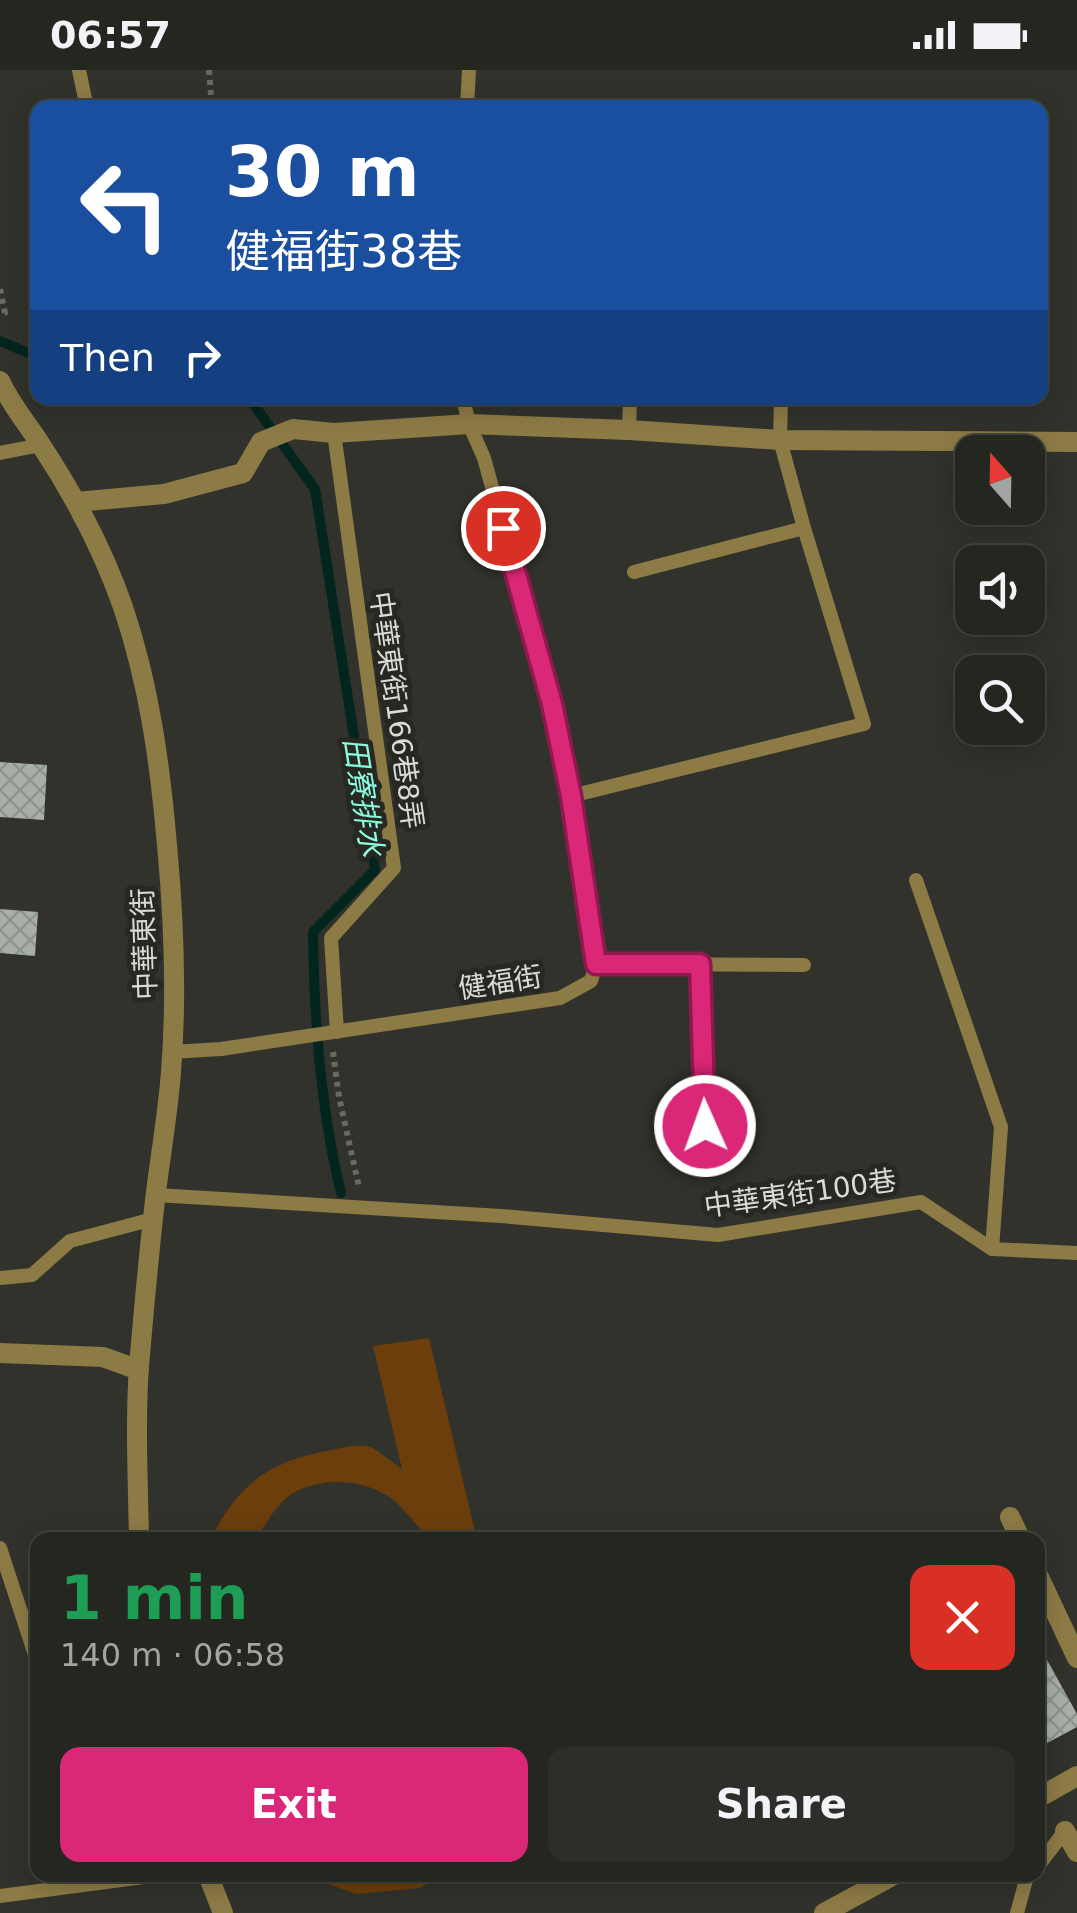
<!DOCTYPE html>
<meta charset="utf-8">
<style>
:root{--surface:#242620;--page:#2c2e29;--text:#f1f3f6;--muted:#a3a5a5;--line:#41433e;--accent:#db2777}
body{margin:0;font-family:"DejaVu Sans","Noto Sans TC",sans-serif;background:var(--page);color:var(--text);height:100vh;display:flex;flex-direction:column;font-size:38px;white-space:nowrap}
*{box-sizing:border-box;margin:0}
p{font-size:32px;color:var(--muted)}
.icon{flex:none;width:55px;height:55px;fill:none;stroke:currentColor;stroke-width:2;stroke-linecap:round;stroke-linejoin:round}
.map{position:relative;flex:1;overflow:hidden}
.details{position:absolute;left:30px;top:1462px;width:1015px;height:350px;display:flex;flex-direction:column;background:var(--surface);border-radius:20px;box-shadow:0 5px 25px #0003,0 0 0 2px var(--line)}
.details>*{flex:none}
.hud{position:absolute;left:30px;top:30px;width:1018px;height:305px;border-radius:20px;box-shadow:0 5px 25px #0003,0 0 0 2px var(--line);background:#1a4fa0;color:#fff;overflow:hidden}
.needle{width:65px;rotate:340deg}
.fabs{position:absolute;left:955px;top:365px;display:grid;gap:20px}
.fabs a{display:grid;place-items:center;width:90px;height:90px;border-radius:20px;background:var(--surface);box-shadow:0 5px 25px #0003,0 0 0 2px var(--line);font-size:50px}
.pin{position:absolute;display:grid;place-items:center;width:85px;height:85px;color:#fff;margin:-42px;border:5px solid #fff;border-radius:50%;box-shadow:0 2px 10px #0007}
.me{position:absolute;width:110px;margin:-55px;rotate:358deg;stroke-linejoin:round;filter:drop-shadow(0 0 8px #0008)}
.turn{display:flex;align-items:center;gap:35px;height:210px;padding:0 30px;font-size:45px}
.turn .icon{width:130px;height:130px;stroke-width:2.5}
.turn b{display:block;font-size:70px;line-height:85px}
.then{display:flex;align-items:center;height:95px;padding:0 30px;background:#0003;gap:20px;font-size:38px}
.round{display:grid;place-items:center;flex:none;width:105px;height:105px;border-radius:20px;background:var(--page)}
.summary{display:flex;align-items:center;justify-content:space-between;height:170px;padding:0 30px}
h1{font-size:60px;font-weight:700;line-height:75px;color:#1e9e55}
.primary-button{display:flex;gap:20px;margin-top:auto;padding:20px 30px}
.primary-button a{flex:1;height:115px;border-radius:20px;background:var(--accent);color:#fff;font-size:40px;font-weight:700;line-height:115px;text-align:center}
.primary-button a+a{background:var(--page);color:var(--text)}
.status{display:flex;justify-content:space-between;align-items:center;height:70px;padding:0 50px;background:var(--surface);direction:ltr}
.status svg{height:28px;fill:currentColor}
.map>svg:first-child{display:block}
.pitch{fill:#6b3e0c}
.lines{fill:none;stroke-linecap:round;stroke-linejoin:round}
.stream{stroke:#02251e;stroke-width:10}
.building{fill:url(#building-cross-hatch)}
.path{stroke:#686963;stroke-width:6;stroke-dasharray:5 5;stroke-linecap:butt}
.service{stroke:#8d7b46;stroke-width:14}
.minor{stroke:#8d7b46;stroke-width:20}
.route-casing{stroke:#8e194d;stroke-width:25}
.route{stroke:#db2777;stroke-width:18}
.labels{text-anchor:middle;stroke-width:10;stroke-linejoin:round;paint-order:stroke}
.street-label{font-size:28px;fill:#dadbd7;stroke:#262821}
.water-label{font-size:30px;font-style:italic;fill:#8cfade;stroke:#262821}
</style>
<div class="status"><b>06:57</b><svg viewBox="0 0 49 12"><path d="M0 12V9h3v3zM5 12V6h3v6zM10 12V3h3v9zM15 12V0h3v12zM26 1h20v11H26zM47 4h2v5h-2z"/></svg></div>
<div class="map">
<svg width="1077" height="1843" viewBox="0 0 1077 1843">
<defs>
<pattern id="building-cross-hatch" width="8" height="8" patternUnits="userSpaceOnUse" patternTransform="scale(2.5)"><rect width="8" height="8" fill="#a8afa8"/><path d="M0 0l8 8M0 8l8-8" fill="none" stroke="#8e948e"/></pattern>
</defs>
<rect width="100%" height="100%" fill="#30322b"/>
<path class="pitch" d="M429,1268L477,1470H425C422,1459 415,1453 408,1445C403,1440 397,1432 391,1428C363,1409 325,1407 295,1422C278,1431 266,1453 256,1470H210C239,1413 268,1392 331,1380C341,1378 360,1373 370,1377C377,1379 394,1394 402,1399L373,1276Z
M303,1805H444L420,1818L356,1824Z"/>
<g class="lines">
<path class="stream" d="M0,271L38,287
M249,328L315,419L375,800L313,862C314,949 320,1038 341,1123"/>
</g>
<path class="building" d="M0,692L47,695L44,750L0,747Z
M0,839L38,842L35,886L0,883Z
M1046,1588L1077,1644V1657L1038,1678V1593Z"/>
<g class="lines">
<path class="path" d="M209,0L212,38
M0,219L5,243L0,245
M333,982L339,1027L359,1117"/>
<path class="service" d="M79,0L87,38
M467,38L469,0
M629,360L630,328
M334,363L394,798L331,868L337,962
M0,383L41,375
M634,502L804,458
M571,726L864,654L804,458L780,370L781,328
M916,810L1001,1057L992,1179
M596,894L804,895
M700,894L705,1056
M172,982L221,979L560,928L591,911L596,894L571,726L552,634L484,388L469,354L463,328
M156,1125L501,1146L718,1165L921,1132L992,1179
M992,1179L1077,1183
M0,1208L32,1205L70,1171L153,1149
M0,1478L38,1594
M1038,1796L1065,1761
M0,1826L159,1805
M1017,1843L1026,1810L1030,1805"/>
<path class="minor" d="M0,311C11,335 27,353 41,375C74,425 103,480 123,537C149,614 160,693 167,775C174,850 177,926 171,1002C168,1042 161,1082 156,1122C149,1180 144,1238 139,1296C135,1353 138,1412 139,1470
M76,432L164,424L243,403L261,372L293,359L334,363L469,354L629,360L780,370L1077,372
M0,1283L103,1287L139,1300
M1010,1447L1021,1470
M1038,1505L1077,1588
M1038,1728L1077,1706
M1065,1761L1077,1782
M208,1805L223,1843
M824,1843L894,1805"/>
</g>
<g class="lines">
<defs>
<path id="route" d="M503,458L552,634L571,726L596,894H700L705,1056"/>
</defs>
<use href="#route" class="route-casing"/>
<use href="#route" class="route"/>
</g>
<g class="labels">
<g class="street-label">
<text transform="translate(397 640) rotate(82)" y="10">中華東街166巷8弄</text>
<text transform="translate(144 874) rotate(-92)" y="10">中華東街</text>
<text transform="translate(500 912) rotate(-9)" y="10">健福街</text>
<text transform="translate(800 1123) rotate(-8)" y="10">中華東街100巷</text>
</g>
<g class="water-label">
<text transform="translate(363 727) rotate(81)" y="10">田寮排水</text>
</g>
</g>
</svg>
<div class="fabs">
<a><svg class="needle" viewBox="-14 -14 28 28"><path d="M0-13l5 13h-10z" fill="#e53935"/><path d="M0 13l5-13h-10z" fill="#a3a5a5"/></svg></a>
<a><svg class="icon" aria-label="sound" viewBox="0 0 24 24"><path d="M4 9h4l5-4v14l-5-4H4zM17 9q2 3 0 6"/></svg></a>
<a><svg class="icon" aria-label="search" viewBox="0 0 24 24"><circle cx="10" cy="10" r="6"/><path d="M15 15l6 6"/></svg></a>
</div>
<div class="pin" style="left:503px;top:458px;background:#d93025"><svg class="icon" aria-label="arrive" viewBox="0 0 24 24"><path d="M6 21V4h12l-3 4 3 4H6"/></svg></div>
<svg class="me" style="left:705px;top:1056px" viewBox="-20 -20 40 40"><circle r="17" fill="#db2777" stroke="#fff" stroke-width="3"/><path d="M0-11L8 9 0 5-8 9z" fill="#fff"/></svg>
<div class="hud">
<div class="turn"><svg class="icon" aria-label="left" viewBox="0 0 24 24"><path d="M17 20v-9H6M10 6l-5 5 5 5"/></svg><div><b>30 m</b>健福街38巷</div></div>
<div class="then">Then<svg class="icon" aria-label="right" viewBox="0 0 24 24"><path d="M7 20v-9h11M14 6l5 5-5 5"/></svg></div>
</div>
<section class="details">
<div class="summary"><div><h1>1 min</h1><p>140 m · 06:58</p></div><a class="round" style="background:#d93025;color:#fff"><svg class="icon" aria-label="close" viewBox="0 0 24 24"><path d="M6 6l12 12M18 6L6 18"/></svg></a></div>
<div class="primary-button"><a>Exit</a><a>Share</a></div>
</section>
</div>
